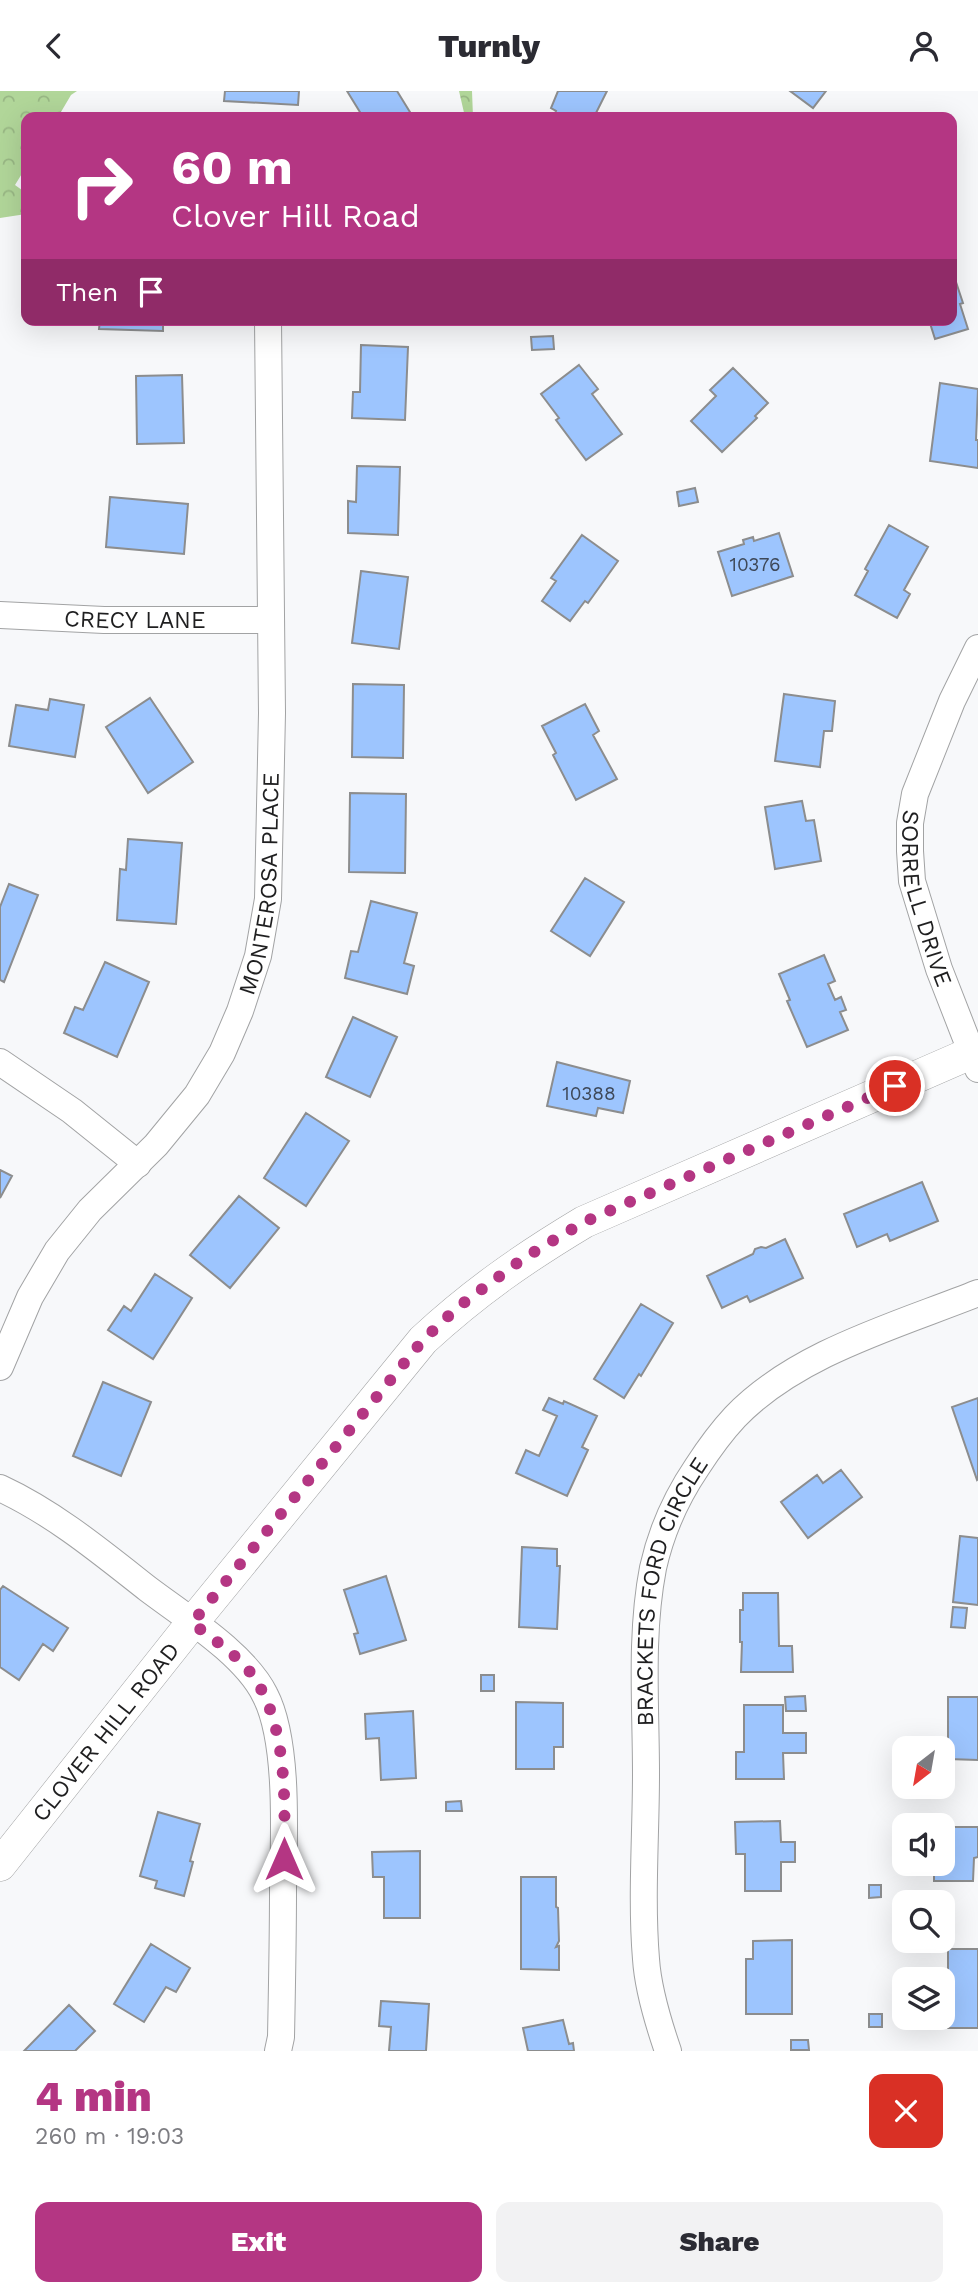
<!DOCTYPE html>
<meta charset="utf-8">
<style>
:root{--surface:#fff;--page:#f2f2f3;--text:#2b2b33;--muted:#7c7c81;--accent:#b43683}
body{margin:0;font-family:"Work Sans",sans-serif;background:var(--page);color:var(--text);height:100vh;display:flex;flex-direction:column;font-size:26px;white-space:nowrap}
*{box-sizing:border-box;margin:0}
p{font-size:23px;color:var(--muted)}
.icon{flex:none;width:38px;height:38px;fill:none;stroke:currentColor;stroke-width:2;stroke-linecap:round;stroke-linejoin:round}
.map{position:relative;height:1960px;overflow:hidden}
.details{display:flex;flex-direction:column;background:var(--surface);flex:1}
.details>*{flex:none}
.top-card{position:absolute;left:21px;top:21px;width:936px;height:214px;border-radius:14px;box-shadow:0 7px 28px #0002;background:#b43683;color:#fff;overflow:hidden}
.needle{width:46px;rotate:211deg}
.tools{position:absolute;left:892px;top:1645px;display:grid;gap:14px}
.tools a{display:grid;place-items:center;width:63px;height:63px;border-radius:14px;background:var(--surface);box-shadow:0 7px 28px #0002;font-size:35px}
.pin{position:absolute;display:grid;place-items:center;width:60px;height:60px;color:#fff;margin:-30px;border:4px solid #fff;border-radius:50%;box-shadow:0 2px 7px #0007}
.me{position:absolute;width:77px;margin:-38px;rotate:0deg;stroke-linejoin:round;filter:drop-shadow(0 0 5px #0008)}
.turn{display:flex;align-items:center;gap:24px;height:147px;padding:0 35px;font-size:32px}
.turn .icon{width:91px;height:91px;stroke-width:2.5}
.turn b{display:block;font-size:49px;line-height:60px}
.then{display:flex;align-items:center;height:66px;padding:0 35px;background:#0003;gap:14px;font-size:26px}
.round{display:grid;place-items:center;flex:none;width:74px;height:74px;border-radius:14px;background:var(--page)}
.headline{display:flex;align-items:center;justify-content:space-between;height:119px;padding:0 35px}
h1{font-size:42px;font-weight:800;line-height:52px;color:var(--accent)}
.button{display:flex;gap:14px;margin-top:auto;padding:14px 35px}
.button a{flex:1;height:80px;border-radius:14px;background:var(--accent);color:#fff;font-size:28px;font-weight:800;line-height:80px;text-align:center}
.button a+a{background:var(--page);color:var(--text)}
header{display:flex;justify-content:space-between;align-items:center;height:91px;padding:0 35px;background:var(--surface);font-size:32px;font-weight:800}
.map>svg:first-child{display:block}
.forest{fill:url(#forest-crowns)}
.building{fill:#9dc5fe;stroke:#8c8d8e;stroke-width:2}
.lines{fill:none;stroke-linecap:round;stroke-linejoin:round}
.minor-casing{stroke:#a2a3a4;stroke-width:28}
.tertiary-casing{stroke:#a2a3a4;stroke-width:33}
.minor{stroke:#fff;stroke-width:26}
.tertiary{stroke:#fff;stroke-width:32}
.route{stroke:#b43683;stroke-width:12;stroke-dasharray:0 21.6}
.labels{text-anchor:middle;stroke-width:6;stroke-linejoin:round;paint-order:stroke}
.number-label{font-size:19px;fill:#3e4858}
.street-label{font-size:23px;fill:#1f1f20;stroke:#f7f8fa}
</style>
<header><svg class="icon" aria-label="back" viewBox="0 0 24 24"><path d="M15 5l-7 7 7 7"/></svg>Turnly<svg class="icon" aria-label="person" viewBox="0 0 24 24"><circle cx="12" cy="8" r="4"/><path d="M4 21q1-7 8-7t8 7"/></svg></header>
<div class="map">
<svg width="978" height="1960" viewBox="0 0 978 1960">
<defs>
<pattern id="forest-crowns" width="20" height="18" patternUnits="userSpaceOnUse" patternTransform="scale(1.75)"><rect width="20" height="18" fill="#b1d699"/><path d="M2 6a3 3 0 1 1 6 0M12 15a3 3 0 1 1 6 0" fill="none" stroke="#98b784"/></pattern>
</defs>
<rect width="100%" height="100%" fill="#f7f8fa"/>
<path class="forest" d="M0,0H77L71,4L58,26H26V76L15,94L26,102V123L0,127Z
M459,0H472L473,26H465Z"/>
<path class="building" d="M225,0H299L298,14L224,10Z
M347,0H397L413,26H363Z
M558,0H607L594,26H553L556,20L551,17Z
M790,0H826L813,17Z
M952,179L963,212L960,213L968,238L935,248L929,229H952Z
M100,229H163V240L99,238Z
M553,245L554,258L532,259L531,246Z
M361,254L408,256L405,329L352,327L353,301H360Z
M579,274L598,298L592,303L622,343L586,369L556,329L559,327L541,303Z
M733,277L768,312L755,325L757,327L722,361L691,330L716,305L710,299Z
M182,284L184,352L137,353L136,285Z
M940,292L978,298L976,349H978V377L930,370Z
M357,375L400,376L398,444L348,442V410L356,411Z
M695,397L698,411L679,415L677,401Z
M110,406L188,413L184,463L106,456Z
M889,434L928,456L904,499L910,503L897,527L855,504L868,480L865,478Z
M779,442L793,485L732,505L718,461L744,453L743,449L753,446L754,450Z
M582,444L618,470L588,512L585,510L570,530L542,510L556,490L551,487Z
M361,480L408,486L399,558L352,552Z
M353,593L404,594L403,667L352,666Z
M784,603L835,610L832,640H824L820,676L775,670Z
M150,607L193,671L148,702L106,636Z
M50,608L84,614L75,666L9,655L16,614L48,619Z
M585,613L599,640L593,644L617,688L576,709L553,664L556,662L542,635Z
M350,702L406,703L405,782L349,781Z
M802,710L806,730L814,729L821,770L775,778L765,716Z
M128,748L182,752L176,833L117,829L120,778L126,779Z
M585,787L624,811L590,865L551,840Z
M9,793L38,804L4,891L0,889V816Z
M371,810L417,822L404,872L414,875L407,903L345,887L351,860L358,861Z
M824,864L835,890L828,893L835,909L841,906L846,919L840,921L848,939L807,956L787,910L790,909L779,883Z
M105,871L149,891L117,966L64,942L75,916L83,919Z
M353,926L397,946L370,1006L326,986Z
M557,971L630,990L623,1022L598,1017L596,1025L547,1015Z
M306,1022L349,1050L306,1115L264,1087Z
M0,1079L12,1085L0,1107Z
M922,1091L938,1130L890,1150L887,1143L857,1156L844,1123Z
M239,1105L279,1137L230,1197L190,1164Z
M785,1148L803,1187L750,1211L747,1205L722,1217L707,1185L753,1163L755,1158L761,1156L766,1157Z
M155,1183L192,1207L153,1268L108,1239L124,1215L131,1220Z
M641,1213L673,1232L641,1285L639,1283L624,1307L594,1288Z
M103,1291L151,1311L121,1385L73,1365Z
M549,1307L563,1313L564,1310L597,1325L582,1356L588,1359L567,1405L516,1382L526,1359L539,1365L557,1325L543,1319Z
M978,1307V1388L977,1389L952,1316Z
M841,1379L862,1406L808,1447L781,1411L817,1384L823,1392Z
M960,1445L978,1447V1514L953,1511Z
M522,1456L557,1458V1475H560L557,1538L519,1536Z
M386,1485L406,1549L360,1563L354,1543L358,1542L344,1499Z
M3,1495L68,1537L53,1560L43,1553L19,1589L0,1576V1499Z
M743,1502H778L779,1555H792L793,1581H741L742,1551H740V1519H743Z
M953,1516L967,1517L965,1537L951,1536Z
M481,1584H494V1600H481Z
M805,1605L806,1620H786L785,1606Z
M948,1606H978V1669L948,1668Z
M516,1611L563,1612V1656H554V1678H516Z
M744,1614H783V1642H806V1662H783L784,1688H736V1661H744Z
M413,1620L416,1687L381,1689L379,1647L366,1648L365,1623Z
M461,1710L462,1720H446V1711Z
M158,1721L200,1733L190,1770L193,1771L184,1805L155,1797L157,1790L140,1785Z
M780,1730L781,1751H795V1771H781V1800H745V1763H736L735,1731Z
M943,1736H978V1766L974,1767L973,1790H934V1773H943Z
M420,1760V1827H384V1786H373L372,1761Z
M521,1786H556V1816L558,1817L559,1850L556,1856L559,1855V1879L521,1878Z
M869,1794H881V1806L869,1807Z
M792,1849V1923H746V1868H753V1850Z
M151,1853L190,1877L176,1901L166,1896L144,1931L114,1913Z
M948,1858H978V1937H948Z
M381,1910L429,1913L426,1960H389L391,1936L379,1935Z
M69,1914L95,1940L75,1960H24Z
M869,1923H882V1936H869Z
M563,1929L569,1953L573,1952L574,1960H528L523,1937Z
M791,1949H808L809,1959H791Z"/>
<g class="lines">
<defs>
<g id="minor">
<path id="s1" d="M0,524L104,529H271"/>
<path id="s2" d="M978,557L952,610L915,703L910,732V760L912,790L939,878L978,978"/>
<path d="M0,971L72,1020L138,1073"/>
<path id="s3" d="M0,1276L30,1206L57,1160L90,1119L156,1054L197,1004L222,962L240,920L258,865L268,808L272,622L268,229"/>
<path d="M0,1397C54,1422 101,1461 148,1498C185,1526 245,1563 265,1604C289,1650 284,1745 283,1798C283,1847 282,1896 281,1946L278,1960"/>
<path id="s4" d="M668,1960C658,1931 648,1899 646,1868C641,1808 646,1743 646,1683C646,1615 640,1544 653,1477C661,1441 676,1407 697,1376C708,1359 721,1341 735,1326C796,1262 898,1234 978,1202"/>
</g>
<g id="tertiary">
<path id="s5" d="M0,1774L192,1532L423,1249C475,1201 524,1167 584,1131L978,959"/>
</g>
</defs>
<use href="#minor" class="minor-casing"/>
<use href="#tertiary" class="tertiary-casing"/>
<use href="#minor" class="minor"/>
<use href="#tertiary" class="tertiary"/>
</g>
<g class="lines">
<path class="route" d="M284,1768C285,1709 288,1630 250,1581C235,1562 211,1547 192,1532L423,1249L458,1216L524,1167L584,1131L895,995"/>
</g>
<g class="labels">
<g class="number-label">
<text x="755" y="480">10376</text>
<text x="589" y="1009">10388</text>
</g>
<g class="street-label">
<text dy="8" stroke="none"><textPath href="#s1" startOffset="135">CRECY LANE</textPath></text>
<text dy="8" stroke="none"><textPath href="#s3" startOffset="564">MONTEROSA PLACE</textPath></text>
<text dy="8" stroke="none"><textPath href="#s2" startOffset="266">SORRELL DRIVE</textPath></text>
<text dy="8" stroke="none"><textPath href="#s4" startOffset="467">BRACKETS FORD CIRCLE</textPath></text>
<text dy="8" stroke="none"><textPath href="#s5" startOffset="170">CLOVER HILL ROAD</textPath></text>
</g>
</g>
</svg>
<div class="tools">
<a><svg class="needle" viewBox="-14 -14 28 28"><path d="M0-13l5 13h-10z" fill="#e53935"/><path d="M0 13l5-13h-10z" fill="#7c7c81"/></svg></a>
<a><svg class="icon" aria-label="sound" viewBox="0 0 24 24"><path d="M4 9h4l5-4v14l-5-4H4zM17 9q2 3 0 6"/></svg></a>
<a><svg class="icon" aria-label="search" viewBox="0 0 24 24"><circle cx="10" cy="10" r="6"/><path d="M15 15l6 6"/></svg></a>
<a><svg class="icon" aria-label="layers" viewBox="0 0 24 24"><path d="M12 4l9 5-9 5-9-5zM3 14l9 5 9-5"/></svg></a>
</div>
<div class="pin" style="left:895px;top:995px;background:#d93025"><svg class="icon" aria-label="arrive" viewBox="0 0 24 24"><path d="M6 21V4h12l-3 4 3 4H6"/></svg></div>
<svg class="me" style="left:284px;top:1768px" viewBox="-20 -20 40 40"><path d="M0-17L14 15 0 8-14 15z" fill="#b43683" stroke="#fff" stroke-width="4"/></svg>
<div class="top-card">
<div class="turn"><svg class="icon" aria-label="right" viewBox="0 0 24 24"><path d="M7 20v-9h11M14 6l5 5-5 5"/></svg><div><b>60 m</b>Clover Hill Road</div></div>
<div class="then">Then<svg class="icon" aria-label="arrive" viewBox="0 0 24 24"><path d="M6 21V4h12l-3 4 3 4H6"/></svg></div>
</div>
</div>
<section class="details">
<div class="headline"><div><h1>4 min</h1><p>260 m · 19:03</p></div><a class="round" style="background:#d93025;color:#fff"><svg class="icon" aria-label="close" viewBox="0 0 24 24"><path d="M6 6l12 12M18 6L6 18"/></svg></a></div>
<div class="button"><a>Exit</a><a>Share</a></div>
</section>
